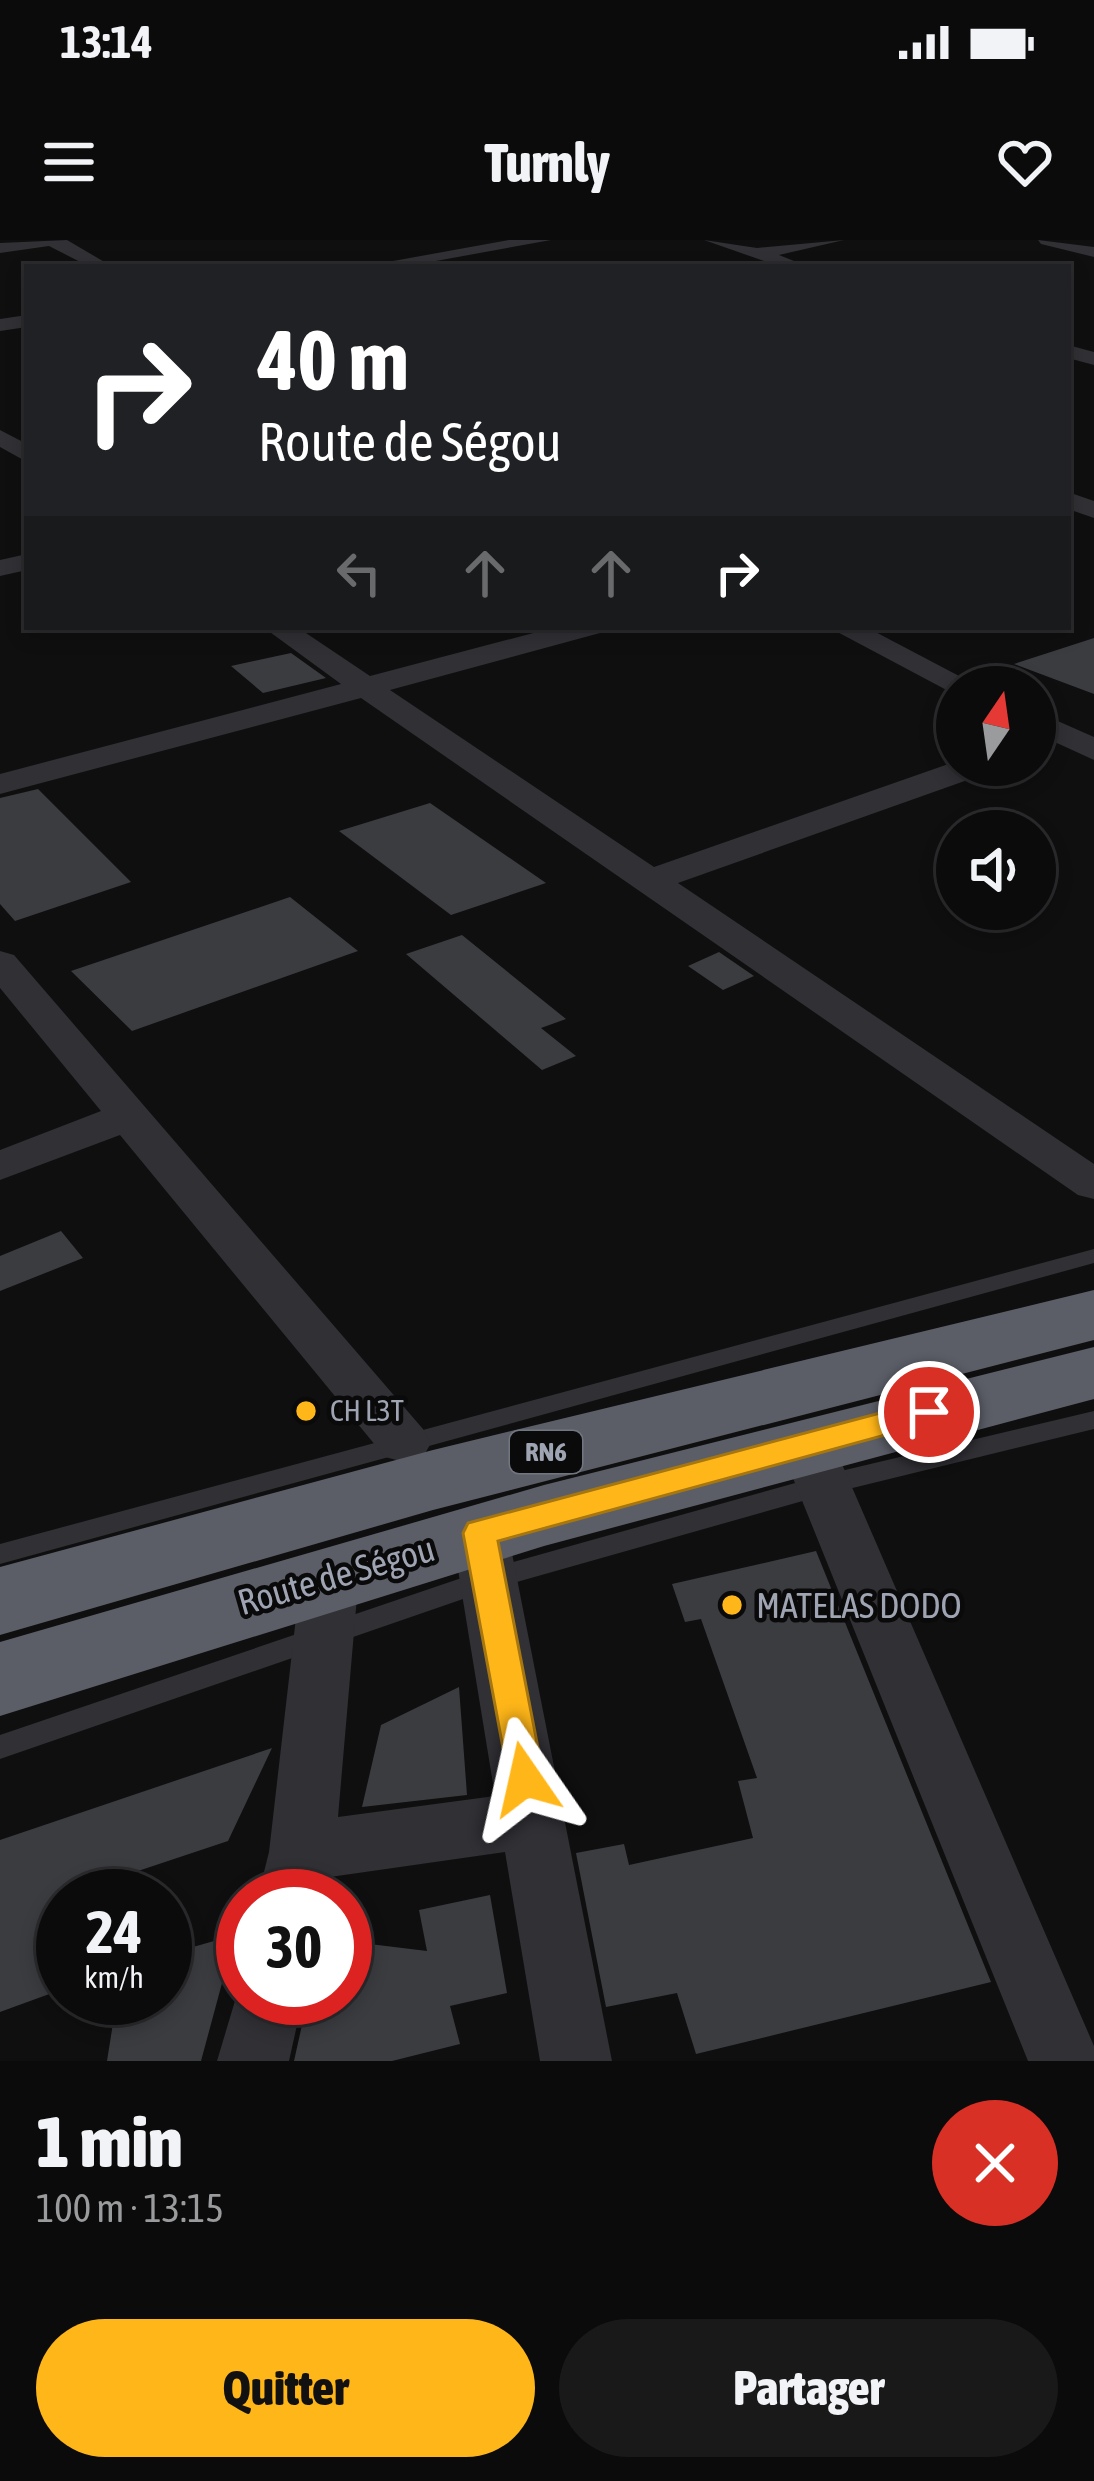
<!DOCTYPE html>
<html lang="fr">
<meta charset="utf-8">
<style>
:root{--surface:#0b0b0c;--page:#19191a;--text:#f1f3f6;--muted:#9a9b9d;--line:#2b2b2d;--accent:#ffb618}
body{margin:0;font-family:"Asap Condensed",sans-serif;background:var(--page);color:var(--text);height:100vh;display:flex;flex-direction:column;font-size:45px;white-space:nowrap}
*{box-sizing:border-box;margin:0}
p{font-size:39px;color:var(--muted)}
.icon{flex:none;width:66px;height:66px;fill:none;stroke:currentColor;stroke-width:2;stroke-linecap:round;stroke-linejoin:round}
.map{position:relative;height:1821px;overflow:hidden}
.sheet{display:flex;flex-direction:column;background:var(--surface);flex:1}
.sheet>*{flex:none}
.hud{position:absolute;left:24px;top:24px;width:1047px;height:366px;border-radius:0px;box-shadow:0 6px 18px #0003,0 0 0 3px var(--line);background:#202124;color:#fff;overflow:hidden}
.needle{width:78px;rotate:13deg}
.tools{position:absolute;left:936px;top:426px;display:grid;gap:24px}
.tools a{display:grid;place-items:center;width:120px;height:120px;border-radius:50%;background:var(--surface);box-shadow:0 6px 18px #0003,0 0 0 3px var(--line);font-size:60px}
.speed{position:absolute;left:36px;top:1629px;display:flex;gap:24px;font-size:60px;font-weight:700;text-align:center}
.speed>*{display:grid;place-content:center;width:156px;height:156px;border-radius:50%;background:var(--surface);box-shadow:0 6px 18px #0003,0 0 0 3px var(--line);line-height:1}
.speed small{font-size:30px;font-weight:400}
.speed .limit{border:18px solid #d22;background:#fff;color:#111}
.pin{position:absolute;display:grid;place-items:center;width:102px;height:102px;color:#fff;margin:-51px;border:6px solid #fff;border-radius:50%;box-shadow:0 3px 12px #0007}
.me{position:absolute;width:132px;margin:-66px;rotate:349deg;stroke-linejoin:round;filter:drop-shadow(0 0 9px #0008)}
.turn{display:flex;align-items:center;gap:42px;height:252px;padding:0 36px;font-size:54px}
.turn .icon{width:156px;height:156px;stroke-width:2.5}
.turn b{display:block;font-size:84px;line-height:102px}
.lanes{display:flex;align-items:center;height:114px;padding:0 36px;background:#0003;justify-content:center;gap:60px;direction:ltr}
.lanes .off{opacity:.35}
.round{display:grid;place-items:center;flex:none;width:126px;height:126px;border-radius:63px;background:var(--page)}
.head{display:flex;align-items:center;justify-content:space-between;height:204px;padding:0 36px}
h1{font-size:72px;font-weight:800;line-height:90px}
.action{display:flex;gap:24px;margin-top:auto;padding:24px 36px}
.action a{flex:1;height:138px;border-radius:72px;background:var(--accent);color:#111;font-size:48px;font-weight:800;line-height:138px;text-align:center}
.action a+a{background:var(--page);color:var(--text)}
.status{display:flex;justify-content:space-between;align-items:center;height:84px;padding:0 60px;background:var(--surface);direction:ltr}
.status svg{height:33px;fill:currentColor}
header{display:flex;justify-content:space-between;align-items:center;height:156px;padding:0 36px;background:var(--surface);font-size:54px;font-weight:800}
.map>svg:first-child{display:block}
.building{fill:#3b3c40}
.lines{fill:none;stroke-linecap:round;stroke-linejoin:round}
.lane{fill:#303035;fill-rule:evenodd}
.street{fill:#303035;fill-rule:evenodd}
.highway{fill:#5b5e67;fill-rule:evenodd}
.route{fill:#ffb618;stroke:#a67610;stroke-width:3}
.poi-dot{fill:#ffb618;stroke:#0a0a0b;stroke-width:4.5}
.labels{text-anchor:middle;stroke-width:9;stroke-linejoin:round;paint-order:stroke}
.shield{fill:#0a0a0b;stroke:#727680;stroke-width:3}
.shield-label{font-size:27px;font-weight:bold;fill:#9fa4b2}
.poi-label{font-size:30px;fill:#9fa4b2;stroke:#0a0a0b;text-anchor:start}
.near-street-label{font-size:36px;fill:#9fa4b2;stroke:#0a0a0b}
.near-poi-label{font-size:36px;fill:#9fa4b2;stroke:#0a0a0b;text-anchor:start}
</style>
<div class="status"><b>13:14</b><svg viewBox="0 0 49 12"><path d="M0 12V9h3v3zM5 12V6h3v6zM10 12V3h3v9zM15 12V0h3v12zM26 1h20v11H26zM47 4h2v5h-2z"/></svg></div>
<header><svg class="icon" aria-label="menu" viewBox="0 0 24 24"><path d="M4 6h16M4 12h16M4 18h16"/></svg>Turnly<svg class="icon" aria-label="heart" viewBox="0 0 24 24"><path d="M12 20l-8-8c-3-5 5-10 8-4 3-6 11-1 8 4z"/></svg></header>
<div class="map">
<svg width="1094" height="1821" viewBox="0 0 1094 1821">
<rect width="100%" height="100%" fill="#0f0f10"/>
<path class="building" d="M1094,398V454L1014,424Z
M291,413L326,438L263,453L231,426Z
M38,549L131,642L15,681L0,664V558Z
M430,563L546,643L451,675L339,591Z
M290,657L358,711L132,791L71,731Z
M462,695L566,779L541,788L576,816L542,830L406,714Z
M719,712L754,736L723,750L688,726Z
M61,991L83,1018L0,1051V1016Z
M816,1311L991,1742L696,1814L677,1753L606,1767L576,1613L624,1604L629,1625L753,1598L738,1541L757,1538L701,1379L685,1382L672,1344Z
M459,1447L467,1555L362,1567L381,1485Z
M272,1508L228,1601L63,1656V1749L0,1772V1600Z
M490,1655L507,1753L450,1766L460,1804L392,1821H294L308,1758H345V1701L427,1711L419,1670Z
M235,1695L201,1821H107L117,1758H165V1715Z"/>
<g class="lines">
<path class="lane" d="M1094,1009V1023L0,1324V1304Z
M1094,1171V1189L824,1255L492,1349L0,1519V1495L488,1329L824,1235Z"/>
<path class="street" d="M67,0L113,27H90L49,6L0,13V3Z
M509,0H551L403,27H360Z
M704,0L757,8L844,0L779,15L809,27H781Z
M1038,0L1094,7V17L1041,4Z
M27,75V87L0,91V79Z
M1068,105L1094,112V125L1068,118Z
M0,190L27,204V222L0,207Z
M1068,252L1094,261V278L1068,269Z
M27,314V330L0,336V320Z
M263,387H297L370,436L556,387H605L600,393L390,450L654,627L957,521L995,525L990,532L678,643L1094,924V959L1078,955L361,458L0,554V534L341,444Z
M828,387H866L980,447H957L954,454Z
M1035,471L1094,497V520L1035,493Z
M0,711L14,715L423,1189L431,1203L423,1217L404,1222L385,1217L120,895L0,940V910L101,871L0,748Z
M805,1182L824,1187L832,1201L1094,1806V1821H1028L778,1201L786,1187Z
M480,1272L500,1278L508,1293L612,1821H540L505,1612L330,1637L326,1656H258L269,1612L301,1334L310,1318L330,1312L350,1318L359,1334L338,1577L495,1556L452,1293L460,1278Z
M243,1734V1758H303L289,1821H217Z"/>
<path class="highway" d="M1094,1050V1100L433,1270L0,1395V1327L433,1210Z
M1094,1107V1159L544,1306L0,1476V1402L544,1245Z"/>
</g>
<path class="route" d="M929,1160L945,1172L940,1180L498,1301L544,1539L539,1551L525,1555L511,1551L463,1293L468,1283Z"/>
<g class="poi-dot">
<circle cx="306" cy="1171" r="12"/>
<circle cx="732" cy="1365" r="12"/>
</g>
<g class="labels">
<rect class="shield" x="510" y="1191" width="72" height="42" rx="9"/>
<g class="shield-label">
<text x="546" y="1221">RN6</text>
</g>
<g class="poi-label">
<text x="330" y="1181">CH L3T</text>
</g>
<g class="near-street-label">
<text transform="translate(336 1335) rotate(-16)" y="13">Route de Ségou</text>
</g>
<g class="near-poi-label">
<text x="756" y="1378">MATELAS DODO</text>
</g>
</g>
</svg>
<div class="tools">
<a><svg class="needle" viewBox="-14 -14 28 28"><path d="M0-13l5 13h-10z" fill="#e53935"/><path d="M0 13l5-13h-10z" fill="#9a9b9d"/></svg></a>
<a><svg class="icon" aria-label="sound" viewBox="0 0 24 24"><path d="M4 9h4l5-4v14l-5-4H4zM17 9q2 3 0 6"/></svg></a>
</div>
<div class="speed"><div>24<small>km/h</small></div><div class="limit">30</div></div>
<div class="pin" style="left:929px;top:1172px;background:#d93025"><svg class="icon" aria-label="arrive" viewBox="0 0 24 24"><path d="M6 21V4h12l-3 4 3 4H6"/></svg></div>
<svg class="me" style="left:525px;top:1539px" viewBox="-20 -20 40 40"><path d="M0-17L14 15 0 8-14 15z" fill="#ffb618" stroke="#fff" stroke-width="4"/></svg>
<div class="hud">
<div class="turn"><svg class="icon" aria-label="right" viewBox="0 0 24 24"><path d="M7 20v-9h11M14 6l5 5-5 5"/></svg><div><b>40 m</b>Route de Ségou</div></div>
<div class="lanes"><svg class="icon off" aria-label="left" viewBox="0 0 24 24"><path d="M17 20v-9H6M10 6l-5 5 5 5"/></svg><svg class="icon off" aria-label="ahead" viewBox="0 0 24 24"><path d="M12 20V5M6 11l6-6 6 6"/></svg><svg class="icon off" aria-label="ahead" viewBox="0 0 24 24"><path d="M12 20V5M6 11l6-6 6 6"/></svg><svg class="icon" aria-label="right" viewBox="0 0 24 24"><path d="M7 20v-9h11M14 6l5 5-5 5"/></svg></div>
</div>
</div>
<section class="sheet">
<div class="head"><div><h1>1 min</h1><p>100 m · 13:15</p></div><a class="round" style="background:#d93025;color:#fff"><svg class="icon" aria-label="close" viewBox="0 0 24 24"><path d="M6 6l12 12M18 6L6 18"/></svg></a></div>
<div class="action"><a>Quitter</a><a>Partager</a></div>
</section>
